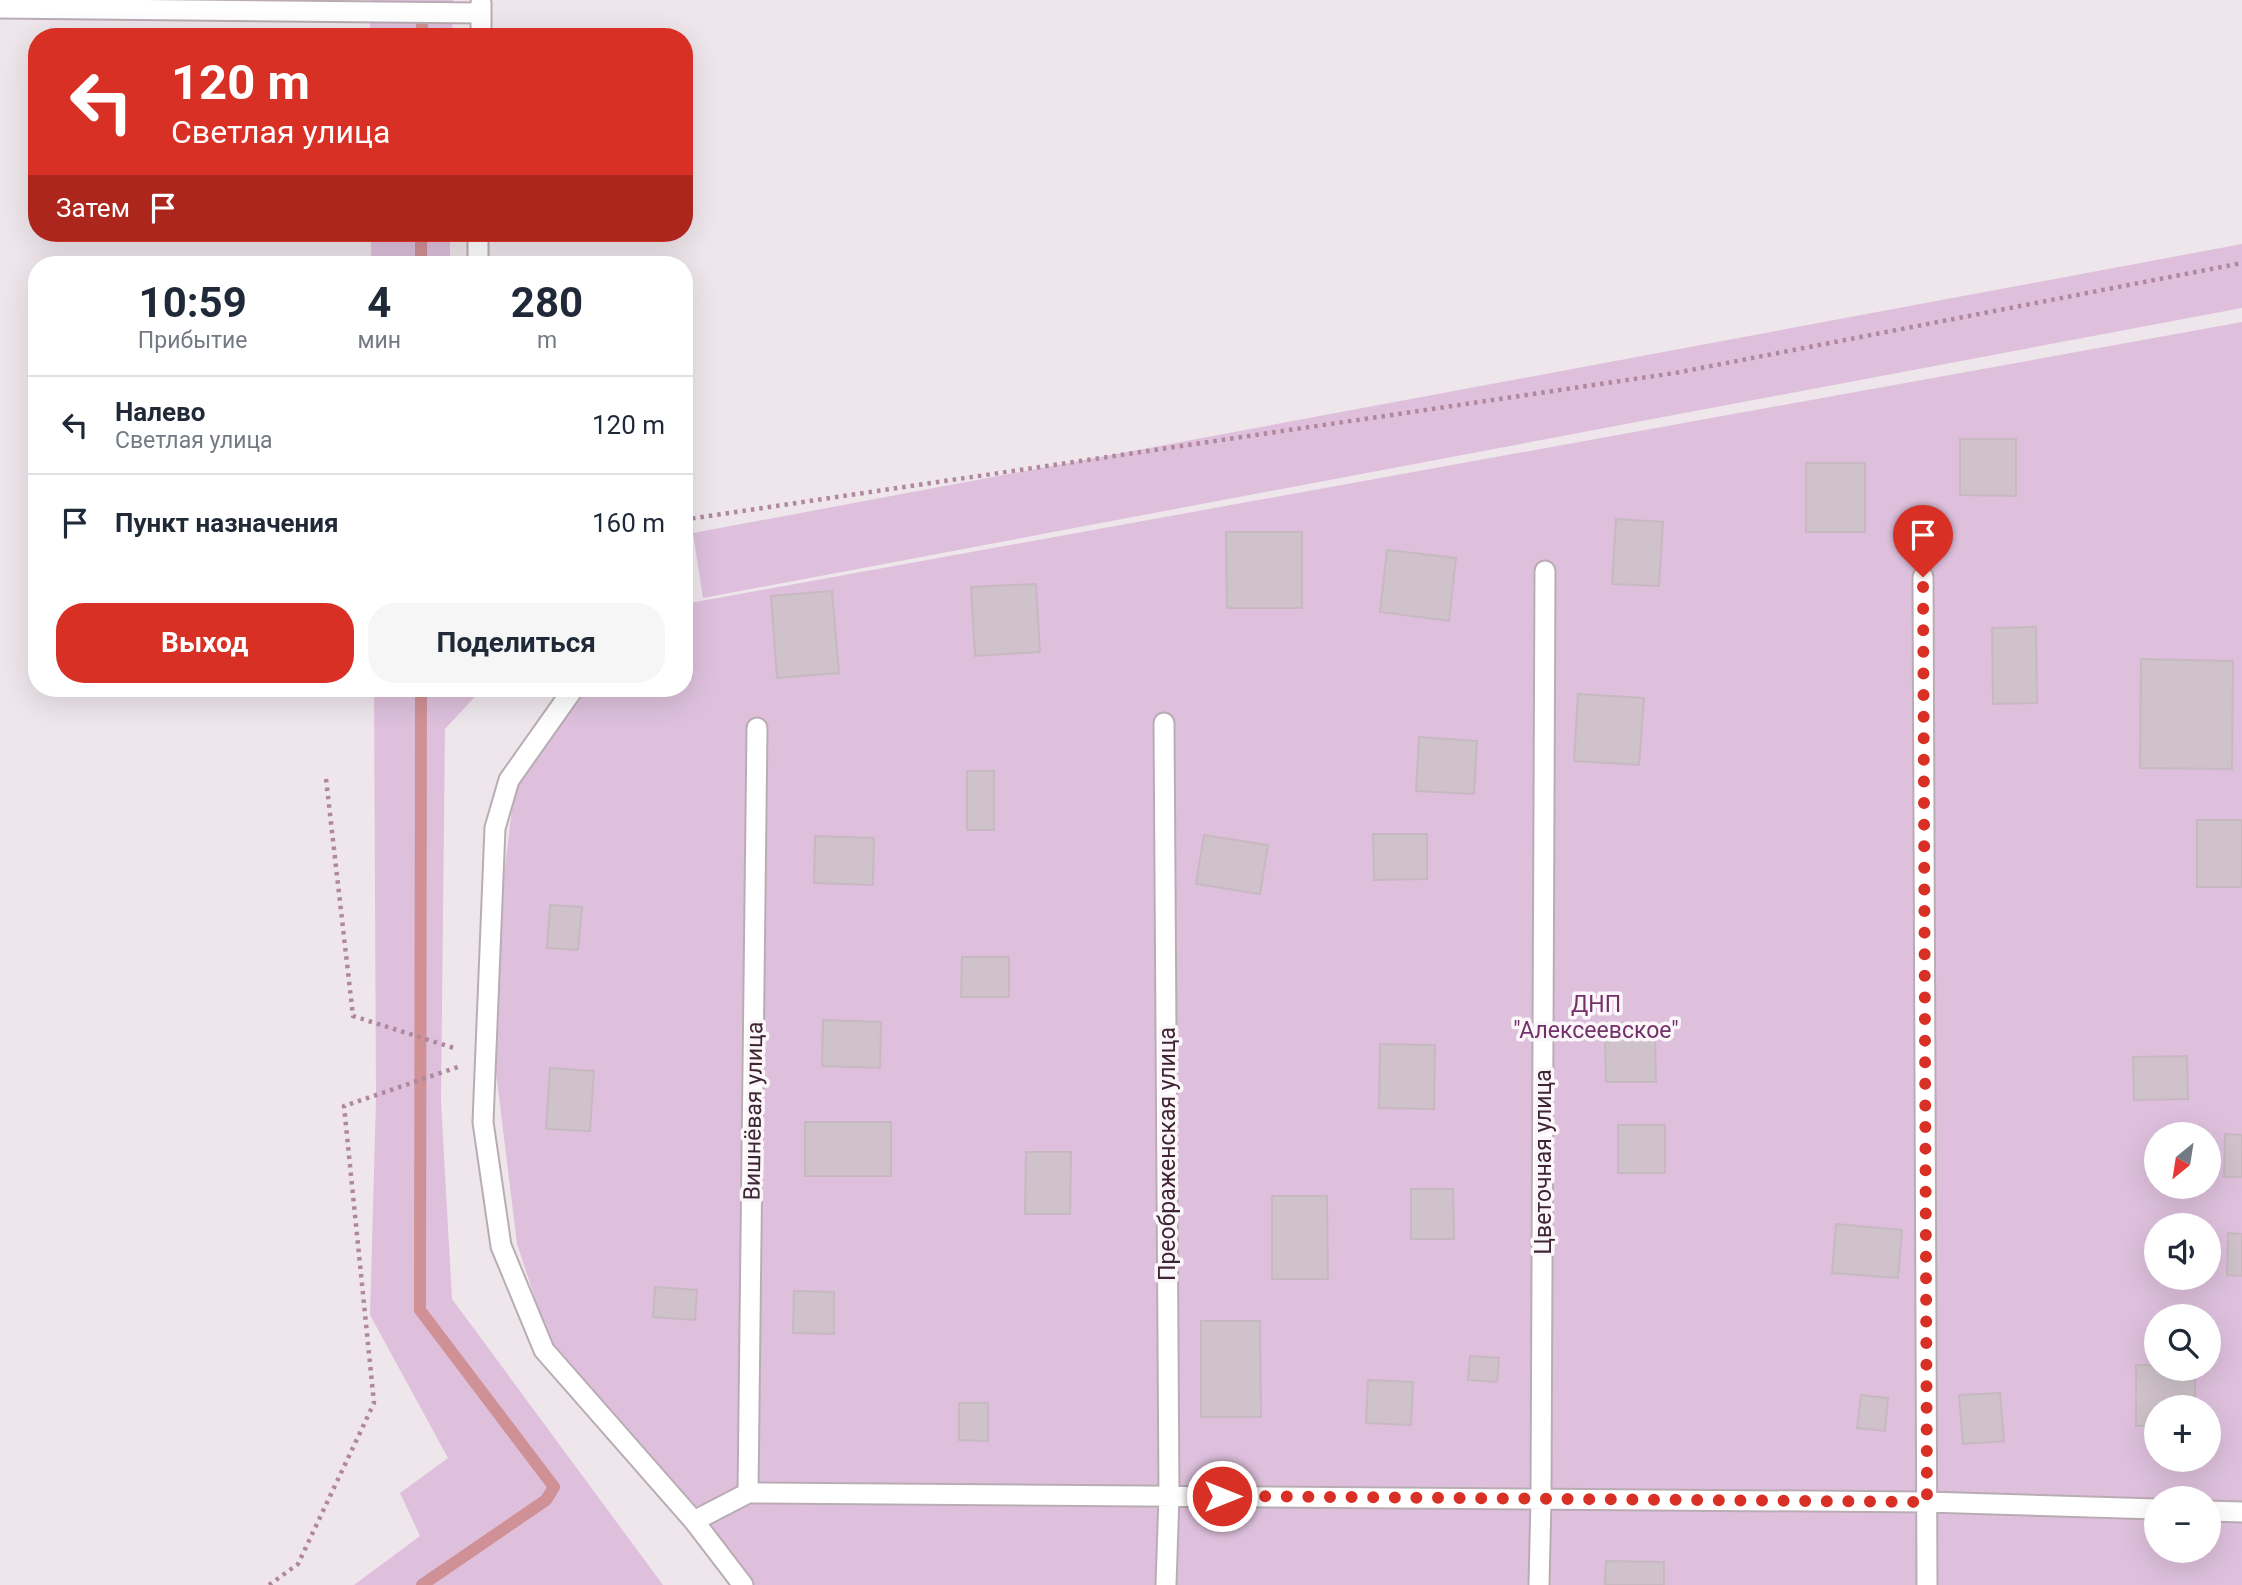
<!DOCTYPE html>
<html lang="ru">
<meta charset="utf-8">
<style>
:root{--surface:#fff;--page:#f6f6f7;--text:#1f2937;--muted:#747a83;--line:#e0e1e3;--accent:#d93025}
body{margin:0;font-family:Roboto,sans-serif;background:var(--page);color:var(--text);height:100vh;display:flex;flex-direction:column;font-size:26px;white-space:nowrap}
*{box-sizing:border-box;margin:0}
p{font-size:23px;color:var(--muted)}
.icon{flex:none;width:38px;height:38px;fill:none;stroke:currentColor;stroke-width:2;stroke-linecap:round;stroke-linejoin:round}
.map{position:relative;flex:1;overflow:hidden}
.side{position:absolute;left:28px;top:256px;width:665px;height:441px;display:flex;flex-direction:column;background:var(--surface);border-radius:28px;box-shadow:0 7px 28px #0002}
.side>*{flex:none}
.guide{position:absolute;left:28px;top:28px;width:665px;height:214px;border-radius:28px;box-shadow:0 7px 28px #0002;background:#d93025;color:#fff;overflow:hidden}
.needle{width:46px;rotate:210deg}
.tools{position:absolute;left:2144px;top:1122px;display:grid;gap:14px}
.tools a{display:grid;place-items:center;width:77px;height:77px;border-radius:50%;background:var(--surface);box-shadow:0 7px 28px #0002;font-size:35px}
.pin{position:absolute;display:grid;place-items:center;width:60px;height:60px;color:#fff;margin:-72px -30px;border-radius:50% 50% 50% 0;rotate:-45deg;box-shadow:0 0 7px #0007}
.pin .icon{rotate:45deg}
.me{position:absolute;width:77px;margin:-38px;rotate:90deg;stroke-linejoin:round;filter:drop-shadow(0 0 5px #0008)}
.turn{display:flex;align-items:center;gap:24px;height:147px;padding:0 28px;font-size:32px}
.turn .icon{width:91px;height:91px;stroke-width:2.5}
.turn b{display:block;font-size:49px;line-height:60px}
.then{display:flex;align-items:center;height:66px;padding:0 28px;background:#0003;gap:14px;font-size:26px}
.eta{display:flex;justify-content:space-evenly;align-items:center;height:119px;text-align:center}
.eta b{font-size:42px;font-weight:700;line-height:49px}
.cta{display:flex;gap:14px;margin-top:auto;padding:14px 28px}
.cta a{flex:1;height:80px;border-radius:28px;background:var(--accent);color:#fff;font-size:28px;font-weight:700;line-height:80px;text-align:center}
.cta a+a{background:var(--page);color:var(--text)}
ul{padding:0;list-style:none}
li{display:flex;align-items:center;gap:21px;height:98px;padding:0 28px;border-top:2px solid var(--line)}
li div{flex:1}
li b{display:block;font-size:26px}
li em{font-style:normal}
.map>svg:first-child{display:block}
.green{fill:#dec0dc;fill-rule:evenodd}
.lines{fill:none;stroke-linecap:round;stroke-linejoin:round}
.stream{stroke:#cf9195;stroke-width:12}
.building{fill:#cfc2ca;stroke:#c7b8c2;stroke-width:2}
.minor-casing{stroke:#baacb4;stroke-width:23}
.path{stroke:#b0889d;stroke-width:4.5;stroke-dasharray:3.5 5;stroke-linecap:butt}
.minor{stroke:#fff;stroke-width:19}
.route{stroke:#d93025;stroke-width:12;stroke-dasharray:0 21.6}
.labels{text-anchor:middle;stroke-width:7;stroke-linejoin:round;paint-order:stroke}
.park-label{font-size:23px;fill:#743169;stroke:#faf6f9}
.street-label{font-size:23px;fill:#3f2532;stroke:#faf6f9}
</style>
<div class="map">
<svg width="2242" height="1585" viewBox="0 0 2242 1585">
<rect width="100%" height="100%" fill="#eee6eb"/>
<path class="green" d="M370,0H453L452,37H370Z
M371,233H450V264H371Z
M2242,244V308L703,598L693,533Z
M2242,322V1585H751L552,1350L517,1244L488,1007L514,792L587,688H684V604ZM2156,1134H2208V1186H2156ZM2156,1225H2208V1278H2156ZM2156,1316H2208V1368H2156ZM2156,1407H2208V1460H2156ZM2156,1498H2208V1550H2156Z
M374,688H483L445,729L441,1101L452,1299L663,1585H354L420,1536L400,1493L448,1458L370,1315L376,1099Z"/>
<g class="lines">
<path class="stream" d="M422,37V26
M421,264V233
M421,688L420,1310L554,1487L546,1500L422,1585"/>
</g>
<path class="building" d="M1960,439H2016V496L1960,495Z
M1806,463H1865V532H1806Z
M1616,519L1663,522L1659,586L1612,584Z
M1226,532H1302V608H1227Z
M1387,550L1456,558L1449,621L1380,612Z
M1036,584L1040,652L975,656L971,587Z
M832,591L839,673L777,678L771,596Z
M2036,627L2037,703L1993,704L1992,628Z
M2141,659L2233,661L2232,769L2140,768Z
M1578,694L1644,698L1639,765L1574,761Z
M1419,737L1477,741L1474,794L1416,791Z
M967,771H994V830H967Z
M2197,820H2242V887H2197Z
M1373,834H1427V879L1374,880Z
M1204,835L1268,845L1260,894L1196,884Z
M815,836L874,838L873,885L814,883Z
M550,905L582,907L578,950L547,948Z
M962,957H1009V997H961Z
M823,1020L881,1022L880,1068L822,1066Z
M1605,1035H1655L1656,1082H1606Z
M1380,1044L1435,1045L1434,1109L1379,1108Z
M2187,1056L2188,1099L2134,1100L2133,1057Z
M550,1068L594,1071L590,1131L546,1129Z
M805,1122H891V1176H805Z
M1618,1125H1665V1173H1618Z
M2225,1134L2242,1135V1177H2224Z
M1026,1152H1071L1070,1214H1025Z
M1411,1189H1453L1454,1239H1411Z
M1272,1196H1327L1328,1279H1272Z
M1836,1224L1902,1230L1898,1278L1832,1273Z
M2228,1233L2242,1234V1276L2227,1275Z
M655,1287L697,1290L695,1320L653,1317Z
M794,1291L834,1292V1334L793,1333Z
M1201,1321H1260L1261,1417H1201Z
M1470,1356L1499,1358L1497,1382L1468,1380Z
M2136,1365H2156V1368H2195V1407H2156V1426H2136Z
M1368,1380L1413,1382L1411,1425L1366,1423Z
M2000,1393L2004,1441L1963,1444L1959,1395Z
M1861,1395L1888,1398L1885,1431L1857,1428Z
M959,1403H988V1441L959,1440Z
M1606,1561L1664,1562V1585H1605Z"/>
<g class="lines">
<defs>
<path id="minor" d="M0,8L481,13
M481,37V3
M478,264V233
M1923,577L1927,1585
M574,688L509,780L495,828L483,1122L501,1246L544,1350L694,1521L743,1585
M1164,723L1169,1496L1166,1585
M748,1493L757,728
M2208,1511L2242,1512
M694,1521L748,1493L1927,1502L2156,1509
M1539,1585L1541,1499L1545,571"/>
</defs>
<use href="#minor" class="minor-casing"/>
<path class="path" d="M684,521L688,519L1675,373L2242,263
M326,779L353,1016L457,1049
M269,1585L298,1564L374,1403L344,1106L458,1067"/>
<use href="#minor" class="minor"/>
</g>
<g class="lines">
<path class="route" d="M1222,1496L1927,1502L1923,577"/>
</g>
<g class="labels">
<g class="park-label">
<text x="1596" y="1012">ДНП<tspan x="1596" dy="26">"Алексеевское"</tspan></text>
</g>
<g class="street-label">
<text transform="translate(753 1111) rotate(-89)" y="8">Вишнёвая улица</text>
<text transform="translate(1167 1154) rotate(-90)" y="8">Преображенская улица</text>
<text transform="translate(1543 1162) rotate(-90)" y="8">Цветочная улица</text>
</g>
</g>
</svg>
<div class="tools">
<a><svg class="needle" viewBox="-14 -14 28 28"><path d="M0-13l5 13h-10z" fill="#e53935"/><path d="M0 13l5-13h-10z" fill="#747a83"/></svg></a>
<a><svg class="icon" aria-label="sound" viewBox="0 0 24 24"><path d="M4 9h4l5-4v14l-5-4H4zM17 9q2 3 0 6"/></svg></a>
<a><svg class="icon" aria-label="search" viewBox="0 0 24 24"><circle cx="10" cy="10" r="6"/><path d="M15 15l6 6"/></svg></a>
<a>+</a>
<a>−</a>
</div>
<div class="pin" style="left:1923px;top:577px;background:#d93025"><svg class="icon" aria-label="arrive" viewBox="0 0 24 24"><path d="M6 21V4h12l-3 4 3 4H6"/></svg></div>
<svg class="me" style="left:1222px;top:1496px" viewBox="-20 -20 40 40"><circle r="17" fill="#d93025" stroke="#fff" stroke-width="3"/><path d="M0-11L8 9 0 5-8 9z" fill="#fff"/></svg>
<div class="guide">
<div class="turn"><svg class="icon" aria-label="left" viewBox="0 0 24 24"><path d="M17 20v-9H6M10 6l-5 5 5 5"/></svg><div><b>120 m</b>Светлая улица</div></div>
<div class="then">Затем<svg class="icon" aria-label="arrive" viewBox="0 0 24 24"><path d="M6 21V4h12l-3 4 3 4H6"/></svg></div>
</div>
<section class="side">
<div class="eta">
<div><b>10:59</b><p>Прибытие</p></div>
<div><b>4</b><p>мин</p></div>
<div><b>280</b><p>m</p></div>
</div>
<ul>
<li><svg class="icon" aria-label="left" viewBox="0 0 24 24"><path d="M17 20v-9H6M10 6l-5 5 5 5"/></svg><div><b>Налево</b><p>Светлая улица</p></div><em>120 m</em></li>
<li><svg class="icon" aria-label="arrive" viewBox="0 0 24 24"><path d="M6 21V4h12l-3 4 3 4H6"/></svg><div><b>Пункт назначения</b></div><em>160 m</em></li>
</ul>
<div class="cta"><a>Выход</a><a>Поделиться</a></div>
</section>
</div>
